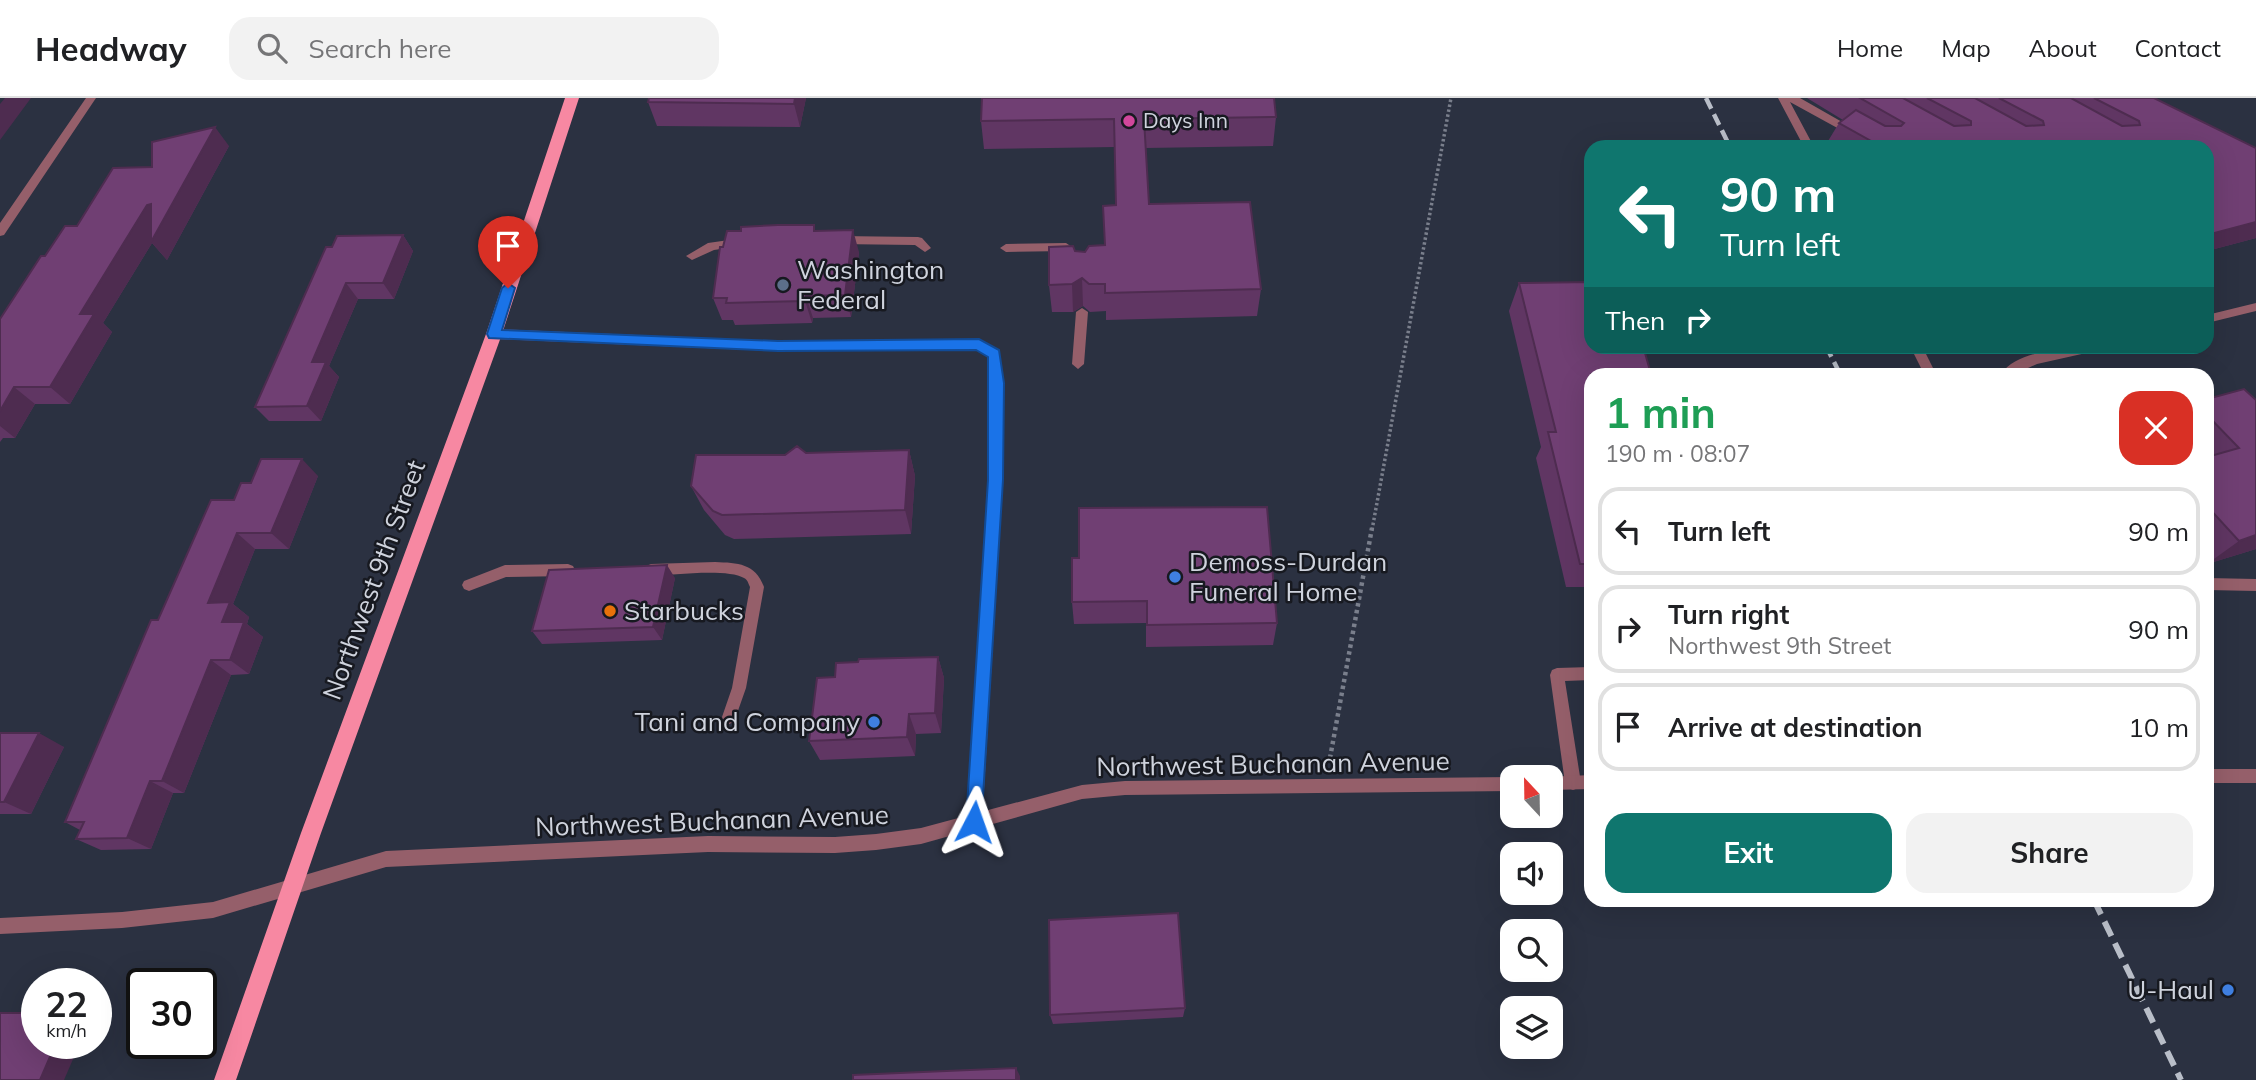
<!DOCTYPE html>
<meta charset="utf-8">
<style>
:root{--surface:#fff;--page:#f2f2f2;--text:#202124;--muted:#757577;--line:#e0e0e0;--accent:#0f766e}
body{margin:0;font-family:Mulish,sans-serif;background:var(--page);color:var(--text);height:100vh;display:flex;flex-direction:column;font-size:26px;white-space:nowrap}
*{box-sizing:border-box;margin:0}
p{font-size:23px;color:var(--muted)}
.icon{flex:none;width:38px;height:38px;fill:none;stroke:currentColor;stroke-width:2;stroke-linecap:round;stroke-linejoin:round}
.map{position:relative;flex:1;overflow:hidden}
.side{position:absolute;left:1584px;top:270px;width:630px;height:539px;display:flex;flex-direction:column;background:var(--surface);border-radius:21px;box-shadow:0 7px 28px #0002}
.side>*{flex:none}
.hud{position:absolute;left:1584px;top:42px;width:630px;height:214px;border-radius:21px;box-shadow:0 7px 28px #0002;background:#0f766e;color:#fff;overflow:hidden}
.needle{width:46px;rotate:338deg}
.controls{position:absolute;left:1500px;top:667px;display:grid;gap:14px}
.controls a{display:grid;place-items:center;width:63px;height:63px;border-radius:14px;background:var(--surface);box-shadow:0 7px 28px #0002;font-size:35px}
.speed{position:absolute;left:21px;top:870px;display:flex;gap:14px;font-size:35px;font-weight:700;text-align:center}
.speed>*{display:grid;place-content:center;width:91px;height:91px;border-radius:50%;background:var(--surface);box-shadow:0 7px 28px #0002;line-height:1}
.speed small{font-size:18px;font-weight:400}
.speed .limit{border:4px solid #111;border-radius:10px;background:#fff;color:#111}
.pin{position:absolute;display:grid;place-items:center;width:60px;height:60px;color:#fff;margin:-72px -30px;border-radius:50% 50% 50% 0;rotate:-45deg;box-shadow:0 0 7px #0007}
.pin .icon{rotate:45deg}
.me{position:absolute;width:77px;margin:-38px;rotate:4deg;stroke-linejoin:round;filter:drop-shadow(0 0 5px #0008)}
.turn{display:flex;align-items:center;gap:24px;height:147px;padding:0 21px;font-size:32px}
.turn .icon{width:91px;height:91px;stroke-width:2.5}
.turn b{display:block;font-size:49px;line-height:60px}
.then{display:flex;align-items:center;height:66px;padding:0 21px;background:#0003;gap:14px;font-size:26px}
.round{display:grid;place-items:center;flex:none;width:74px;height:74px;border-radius:21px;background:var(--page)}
.headline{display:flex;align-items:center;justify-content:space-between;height:119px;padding:0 21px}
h1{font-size:42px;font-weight:700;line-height:52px;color:#1e9e55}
.button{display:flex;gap:14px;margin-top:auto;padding:14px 21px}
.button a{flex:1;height:80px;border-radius:21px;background:var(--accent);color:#fff;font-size:28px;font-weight:700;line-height:80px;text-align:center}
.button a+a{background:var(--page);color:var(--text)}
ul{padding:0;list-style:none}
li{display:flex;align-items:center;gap:21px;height:88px;margin:0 14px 10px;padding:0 7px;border:4px solid var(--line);border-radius:21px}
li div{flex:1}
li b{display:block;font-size:26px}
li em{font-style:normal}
header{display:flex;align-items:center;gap:42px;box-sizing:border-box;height:98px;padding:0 35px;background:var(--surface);border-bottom:2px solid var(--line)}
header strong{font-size:33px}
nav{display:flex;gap:38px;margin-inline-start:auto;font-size:24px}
.search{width:490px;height:63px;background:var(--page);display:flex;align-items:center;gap:18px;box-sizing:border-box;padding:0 24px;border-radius:21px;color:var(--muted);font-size:26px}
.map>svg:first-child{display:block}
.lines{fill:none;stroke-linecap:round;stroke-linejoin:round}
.path-far1{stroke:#7a7f8c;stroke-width:3.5;stroke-dasharray:2.5 2.5;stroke-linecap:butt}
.path{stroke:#7a7f8c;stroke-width:4.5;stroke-dasharray:3.5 3.5;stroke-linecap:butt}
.service{fill:#955f6a;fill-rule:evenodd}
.minor{fill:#955f6a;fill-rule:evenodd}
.tertiary{fill:#955f6a;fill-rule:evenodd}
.primary{fill:#f788a2;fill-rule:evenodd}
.rail-far1{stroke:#b9bec8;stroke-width:4.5;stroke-dasharray:12 6;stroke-linecap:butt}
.rail{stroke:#b9bec8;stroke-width:6;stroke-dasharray:16 8;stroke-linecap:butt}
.wall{fill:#603663}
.shaded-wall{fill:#4e2c50}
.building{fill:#703f73;stroke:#4e2c50;stroke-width:2}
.route{fill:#1a73e8;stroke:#114b97;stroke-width:2}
.hotel-dot{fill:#d1479c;stroke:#171920;stroke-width:2.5}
.service-dot{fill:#5c6f8a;stroke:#171920;stroke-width:2.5}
.shop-dot{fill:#3f7fe0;stroke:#171920;stroke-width:2.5}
.food-dot{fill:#e8710a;stroke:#171920;stroke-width:2.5}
.labels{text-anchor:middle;stroke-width:5;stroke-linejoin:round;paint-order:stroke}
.far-poi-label{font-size:21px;fill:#cfd3dd;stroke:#171920;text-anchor:start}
.poi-label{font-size:26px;fill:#cfd3dd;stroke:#171920;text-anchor:start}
.street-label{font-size:26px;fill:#cfd3dd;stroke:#171920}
</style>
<header>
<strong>Headway</strong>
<div class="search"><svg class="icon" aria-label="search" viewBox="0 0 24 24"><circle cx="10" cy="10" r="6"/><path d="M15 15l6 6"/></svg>Search here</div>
<nav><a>Home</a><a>Map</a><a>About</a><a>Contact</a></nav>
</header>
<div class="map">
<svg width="2256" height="982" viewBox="0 0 2256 982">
<rect width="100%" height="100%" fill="#2b3141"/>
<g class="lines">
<path class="path-far1" d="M1372,432L1451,0"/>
<path class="path" d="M1330,660L1372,430"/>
<path class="service" d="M1778,0H1800L1886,49H1872L1790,4L1814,49H1804Z
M838,138L918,139L922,140L931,150L925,154L915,147L838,146L832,142Z
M743,140L747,141V147L714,152L692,162L686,158L708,145Z
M1066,145L1072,149L1066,153L1006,154L1000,150L1006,146Z
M2256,205V213L2207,225V217Z
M1082,210L1088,214L1084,266L1078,271L1072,266L1076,214Z
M1910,248H1922L1936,276H1924Z
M2072,248H2101L2095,253L2037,266L2015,276H2001C2015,256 2049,253 2072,248Z
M715,464C738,465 755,465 764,489L746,590L734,624L729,626L724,624L722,619L732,590L750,489C748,485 748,482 744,480C728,470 671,477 651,478L646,476L644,472L646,468L651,466Z
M568,466L573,468L575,472L573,476L568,478L506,479L469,493L464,491L462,487L464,483L505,467Z
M2207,480L2256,481V493L2207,492Z
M1591,569V582L1565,583L1581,685L1578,690L1573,692L1568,690L1565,685L1550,577L1552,572L1557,570Z"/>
<path class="minor" d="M494,231L778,243L979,242L998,253L1003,285V381L982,724L980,729L974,731L968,729L966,724L989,381L991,285L988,258L977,252L778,253L494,241L488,236Z"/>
<path class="tertiary" d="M86,0H96L4,137L0,138V125Z
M2207,671H2256V685H2207Z
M1591,677V691L1550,692V679H1547Z
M1513,679L1512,693L1125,697L1082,701L921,746L876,752L835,755L708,754L386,769L213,820L122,830L0,836V820L122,814L213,804L386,753L708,738L835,739L876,736L921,730L1082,687L1125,683Z"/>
<path class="primary" d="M565,0H579L502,236L321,735L236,982H214L301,735L486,236Z"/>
<path class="rail-far1" d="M1706,0L1730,49
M1826,248L1840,276"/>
<path class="rail" d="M2094,802L2181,982"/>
</g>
<path class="wall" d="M806,0L800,29L657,28L648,4Z
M1807,0H2154L2256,50V140L2207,153V49H1826L1825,48L1839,25L1843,22Z
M1276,19L1273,48L1146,50L1149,106L1261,191L1257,218L1106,222V213L1090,214L1083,208L1073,214H1052L1049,187L1075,153L1085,154L1105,147L1103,108L1116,107L1115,49L984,51L981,23Z
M229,48L167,162L152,145L103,225L112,234L70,306H35L15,340H3L0,344V221L45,158L77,128L152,69Z
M816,133L859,154L851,219L813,220L812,225L735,227L733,222H722L713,200Z
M403,137L413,153L394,201H358L329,268L339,279L321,323H269L255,309L332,149Z
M1519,185L1591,276V489H1566L1536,360L1541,349L1509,213Z
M2207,301L2256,302V451L2207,466Z
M909,352L915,378L911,436L734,441L725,437L704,412L691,388L785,357Z
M318,378L289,451H255L233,506L249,519L247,526L263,539L249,576L231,577L184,695H173L151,751L101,752L76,741L80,732L65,724L158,522L234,402L251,385Z
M1072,460L1277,525L1273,547L1146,549V525L1074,526L1072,504Z
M675,480L662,542L542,546L532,533Z
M938,559L944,580L941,635L916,636L915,658L820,662L809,643L835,579L858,564Z
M0,635L64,649L31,716H0Z
M1185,910L1183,919L1053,926L1050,917Z"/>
<path class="shaded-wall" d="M5,0H31L0,42V6Z
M795,0H806L800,29L794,6Z
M215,29L229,48L167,162L152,145L103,225L112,234L70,306L50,289L80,216L147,107Z
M2256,124V140L2207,153V137Z
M853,132L859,154L851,219L845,197Z
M403,137L413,153L394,201L383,185Z
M1082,180L1083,208L1073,214L1072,186Z
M346,185L358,201L329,268L339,279L321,323L307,308L312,264Z
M806,198L813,220L812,225L805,203Z
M14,289L35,306L15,340L0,328V313Z
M909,352L915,378L911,436L905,412Z
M302,361L318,378L289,451L271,435Z
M237,435L255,451L233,506L249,519L247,526L263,539L249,576L230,562L222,524L208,505Z
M2256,437V451L2207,466L2239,443Z
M667,467L675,480L662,542L653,529Z
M938,559L944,580L941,635L935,615Z
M211,562L231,577L184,695L162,683Z
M909,616L916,636L915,658L907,639Z
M39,635L64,649L31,716L4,704Z
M150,683L173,695L151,751L127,740Z
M31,915L37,917V921L29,919Z
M56,945H80L64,982H40Z
M1016,970L1020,978V982H1016Z"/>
<path class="building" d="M649,0H795L794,6L648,4Z
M982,0H1274L1276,19L1144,21L1149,106L1250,104L1261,191L1105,195V186H1089L1082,180L1072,186L1049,187V149L1073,148L1075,153L1085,154L1089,148L1105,147L1103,108L1116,107L1114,21L981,23Z
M1860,0H1903L1954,28L1971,27V23L1927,0H1975L2026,28L2044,27L2043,23L1999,0H2071L2122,28L2140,27L2139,23L2094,0H2154L2256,50V124L2207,137V49H1882L1839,25L1856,12L1885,28H1901L1904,25Z
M215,29L151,144V106L147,107L80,216H94L50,289H14L0,313V221L41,158H45L65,128H77L113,70L152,69V44Z
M778,127H814V133L853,132L845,197L806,198L805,203L726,205L727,200H713L720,149H723L727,133H741V129Z
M403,137L383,185H346L312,264H326L307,308L255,309L326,149H332L337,138Z
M1591,184V248H1643L1651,276H1591V466H1580L1548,334H1556L1519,185Z
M2244,291L2256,302V437L2239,443L2207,408V359L2239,350L2207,317V301Z
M797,348L806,355L909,352L905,412L722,417L713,413L691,388L696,357H785Z
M261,361H302L271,435H237L208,505L230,504L222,524H244L230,562H211L162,683H150L127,740L76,741L84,724H65L151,522H158L211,402H234L241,385H251Z
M1267,409L1277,525L1147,527V503L1072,504V460H1079V410Z
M667,467L653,529L532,533L549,472Z
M938,559L935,615L909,616L907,639L809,643L817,580L835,579L836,565L858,564L859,561Z
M0,635H39L4,704H0Z
M1178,815L1185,910L1050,917L1049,822Z
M0,915H31L29,919H37V945H56L40,982H0Z
M1016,970V982H853V977Z"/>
<path class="route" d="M508,185L515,190L502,232L778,243L979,241L999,252L1004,285L1003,382L981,730L974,732L968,730L966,724L988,382V259L976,252L778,253L489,240L487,236L502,190Z"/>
<circle class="hotel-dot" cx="1129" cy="23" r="7"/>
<circle class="service-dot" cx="783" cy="187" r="7"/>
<g class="shop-dot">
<circle cx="1175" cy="479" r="7"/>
<circle cx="874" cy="624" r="7"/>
<circle cx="2228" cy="892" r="7"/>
</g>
<circle class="food-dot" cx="610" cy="513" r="7"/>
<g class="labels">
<g class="far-poi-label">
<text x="1143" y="30">Days Inn</text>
</g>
<g class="poi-label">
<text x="797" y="181">Washington<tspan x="797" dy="30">Federal</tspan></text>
<text x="1189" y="473">Demoss-Durdan<tspan x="1189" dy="30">Funeral Home</tspan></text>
<text x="624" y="522">Starbucks</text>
<text x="860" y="633" text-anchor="end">Tani and Company</text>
<text x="2214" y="901" text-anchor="end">U-Haul</text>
</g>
<g class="street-label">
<text transform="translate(374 482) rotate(-70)" y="9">Northwest 9th Street</text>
<text transform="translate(1273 666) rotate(-1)" y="9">Northwest Buchanan Avenue</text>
<text transform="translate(712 723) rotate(-2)" y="9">Northwest Buchanan Avenue</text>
</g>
</g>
</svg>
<div class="controls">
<a><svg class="needle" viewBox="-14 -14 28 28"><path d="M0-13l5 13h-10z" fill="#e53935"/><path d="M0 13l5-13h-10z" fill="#757577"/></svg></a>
<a><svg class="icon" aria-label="sound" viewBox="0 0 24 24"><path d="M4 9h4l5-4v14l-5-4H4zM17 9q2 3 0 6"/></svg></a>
<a><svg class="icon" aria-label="search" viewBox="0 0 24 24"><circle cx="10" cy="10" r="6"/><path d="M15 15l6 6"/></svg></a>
<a><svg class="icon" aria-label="layers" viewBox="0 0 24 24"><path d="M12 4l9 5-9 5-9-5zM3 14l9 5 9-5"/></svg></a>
</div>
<div class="speed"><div>22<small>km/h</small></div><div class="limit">30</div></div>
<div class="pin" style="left:508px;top:190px;background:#d93025"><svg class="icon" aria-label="arrive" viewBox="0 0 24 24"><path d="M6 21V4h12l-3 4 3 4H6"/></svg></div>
<svg class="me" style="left:974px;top:724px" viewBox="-20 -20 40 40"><path d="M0-17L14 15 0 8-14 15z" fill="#1a73e8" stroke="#fff" stroke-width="4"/></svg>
<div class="hud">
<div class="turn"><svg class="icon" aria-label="left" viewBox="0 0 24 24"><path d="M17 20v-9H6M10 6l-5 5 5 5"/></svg><div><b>90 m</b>Turn left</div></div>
<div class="then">Then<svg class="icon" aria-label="right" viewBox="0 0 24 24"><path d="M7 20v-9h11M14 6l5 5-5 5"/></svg></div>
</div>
<section class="side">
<div class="headline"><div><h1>1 min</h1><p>190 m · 08:07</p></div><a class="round" style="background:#d93025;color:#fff"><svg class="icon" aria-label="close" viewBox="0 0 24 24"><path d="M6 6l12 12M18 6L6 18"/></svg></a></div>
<ul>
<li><svg class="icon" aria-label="left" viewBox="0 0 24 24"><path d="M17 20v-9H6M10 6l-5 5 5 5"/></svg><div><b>Turn left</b></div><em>90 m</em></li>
<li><svg class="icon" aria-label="right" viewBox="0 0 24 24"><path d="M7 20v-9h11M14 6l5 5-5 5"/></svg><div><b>Turn right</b><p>Northwest 9th Street</p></div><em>90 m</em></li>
<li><svg class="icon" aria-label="arrive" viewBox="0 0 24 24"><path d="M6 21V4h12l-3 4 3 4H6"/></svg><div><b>Arrive at destination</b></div><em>10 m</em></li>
</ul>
<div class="button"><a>Exit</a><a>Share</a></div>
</section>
</div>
